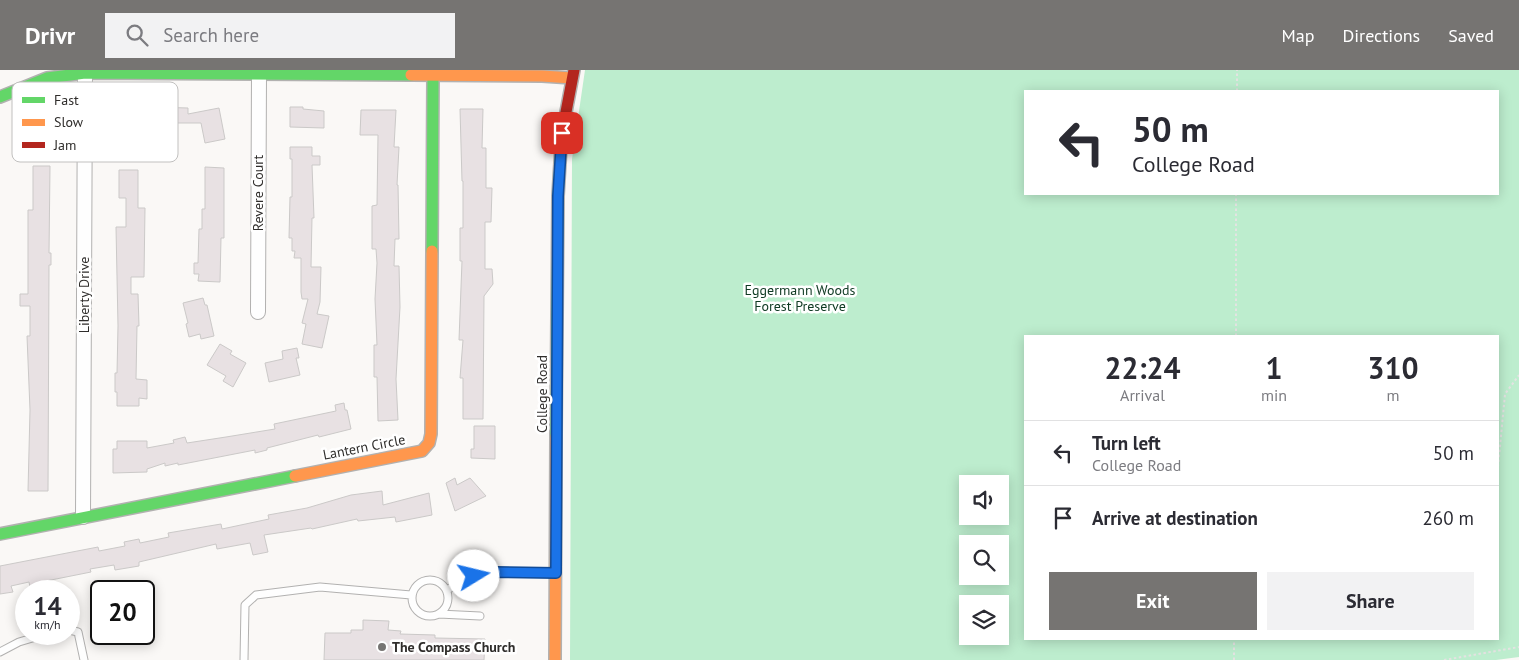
<!DOCTYPE html>
<style>
:root{--surface:#fff;--page:#f2f2f3;--text:#2b2b33;--muted:#7c7c81;--line:#e1e1e2;--accent:#767472}
body{margin:0;font-family:"PT Sans",sans-serif;background:var(--page);color:var(--text);height:100vh;display:flex;flex-direction:column;font-size:19px;white-space:nowrap}
*{box-sizing:border-box;margin:0}
p{font-size:16px;color:var(--muted)}
.icon{flex:none;width:28px;height:28px;fill:none;stroke:currentColor;stroke-width:2;stroke-linecap:round;stroke-linejoin:round}
.map{position:relative;flex:1;overflow:hidden}
.sheet{position:absolute;left:1024px;top:265px;width:475px;height:305px;display:flex;flex-direction:column;background:var(--surface);border-radius:0px;box-shadow:0 2px 12px #0003}
.sheet>*{flex:none}
.top-card{position:absolute;left:1024px;top:20px;width:475px;height:105px;border-radius:0px;box-shadow:0 2px 12px #0003;background:#fff;color:var(--text);overflow:hidden}
.controls{position:absolute;left:959px;top:405px;display:grid;gap:10px}
.controls a{display:grid;place-items:center;width:50px;height:50px;border-radius:0px;background:var(--surface);box-shadow:0 2px 12px #0003;font-size:25px}
.speed{position:absolute;left:15px;top:510px;display:flex;gap:10px;font-size:25px;font-weight:700;text-align:center}
.speed>*{display:grid;place-content:center;width:65px;height:65px;border-radius:50%;background:var(--surface);box-shadow:0 2px 12px #0003;line-height:1}
.speed small{font-size:12px;font-weight:400}
.speed .limit{border:2px solid #111;border-radius:8px;background:#fff;color:#111}
.pin{position:absolute;display:grid;place-items:center;width:42px;height:42px;color:#fff;margin:-21px;border-radius:10px;box-shadow:0 2px 8px #0006}
.me{position:absolute;width:55px;margin:-28px;rotate:81deg;stroke-linejoin:round;filter:drop-shadow(0 0 4px #0008)}
.turn{display:flex;align-items:center;gap:18px;height:105px;padding:0 25px;font-size:22px}
.turn .icon{width:65px;height:65px;stroke-width:2.5}
.turn b{display:block;font-size:35px;line-height:42px}
.eta{display:flex;justify-content:space-evenly;align-items:center;height:85px;text-align:center}
.eta b{font-size:30px;font-weight:800;line-height:35px}
.cta{display:flex;gap:10px;margin-top:auto;padding:10px 25px}
.cta a{flex:1;height:58px;border-radius:0px;background:var(--accent);color:#fff;font-size:20px;font-weight:800;line-height:58px;text-align:center}
.cta a+a{background:var(--page);color:var(--text)}
ul{padding:0;list-style:none}
li{display:flex;align-items:center;gap:15px;height:65px;padding:0 25px;border-top:1px solid var(--line)}
li div{flex:1}
li b{display:block;font-size:19px}
li em{font-style:normal}
header{display:flex;align-items:center;gap:30px;box-sizing:border-box;height:70px;padding:0 25px;background:var(--accent);color:#fff}
header strong{font-size:24px}
nav{display:flex;gap:28px;margin-inline-start:auto;font-size:18px}
.search{width:350px;height:45px;background:var(--page);display:flex;align-items:center;gap:12px;box-sizing:border-box;padding:0 18px;border-radius:0px;color:var(--muted);font-size:19px}
.map>svg:first-child{display:block}
.green{fill:#bdedce;fill-rule:evenodd}
.building{fill:#e8e1e3;stroke:#cbc9c8}
.lines{fill:none;stroke-linecap:round;stroke-linejoin:round}
.lane-casing{stroke:#b2b1b0;stroke-width:9}
.street-casing{stroke:#b2b1b0;stroke-width:16}
.fast-casing{stroke:#b2b1b0;stroke-width:14}
.slow-casing{stroke:#b2b1b0;stroke-width:14}
.jam-casing{stroke:#b2b1b0;stroke-width:14}
.path{stroke:#e4e3e2;stroke-width:2;stroke-dasharray:2.5 2.5;stroke-linecap:butt}
.lane{stroke:#fefefe;stroke-width:7}
.street{stroke:#fefefe;stroke-width:14}
.fast{stroke:#63d668;stroke-width:11}
.slow{stroke:#ff974d;stroke-width:11}
.jam{stroke:#b3261e;stroke-width:11}
.route-casing{stroke:#114b97;stroke-width:12}
.route{stroke:#1a73e8;stroke-width:9}
.poi-dot{fill:#767472;stroke:#fff;stroke-width:2}
.labels{text-anchor:middle;stroke-width:5;stroke-linejoin:round;paint-order:stroke}
.street-label{font-size:14px;fill:#2f2d2b;stroke:#fff}
.park-label{font-size:14px;fill:#0f3a23;stroke:#fff}
.poi-label{font-size:14px;font-weight:bold;fill:#2f2d2b;stroke:#fff;text-anchor:start}
.key{fill:#fff;stroke:#c1c0bf;stroke-width:1}
.key-label{font-size:14px;fill:#2f2d2b}
</style>
<header>
<strong>Drivr</strong>
<div class="search"><svg class="icon" aria-label="search" viewBox="0 0 24 24"><circle cx="10" cy="10" r="6"/><path d="M15 15l6 6"/></svg>Search here</div>
<nav><a>Map</a><a>Directions</a><a>Saved</a></nav>
</header>
<div class="map">
<svg width="1519" height="590" viewBox="0 0 1519 590">
<rect width="100%" height="100%" fill="#faf8f6"/>
<path class="green" d="M585,0H1519V587L1496,590H570L572,89ZM1025,21H1498V124H1025ZM1025,266H1498V569H1025ZM968,414H1000V446H968ZM968,474H1000V506H968ZM968,534H1000V566H968Z"/>
<path class="building" d="M117,36L188,38V44L219,38L225,69L205,73L201,53H176V59H165V64H156V57H129V61H116Z
M290,37H303V39L324,41V58L290,57Z
M460,39H483L482,78H486V118H492L491,152H485V199H492L493,214L484,226L483,349H463V308H460L463,270H459L462,191H460V158H463V111H462Z
M361,40H396L394,77H399L397,115H398L399,169H395L394,196H399L400,237L396,309L398,350L378,351L377,307H374V275H377L375,229L377,193L376,179H372V136L377,135L378,65H360Z
M290,77H312V86H320V95H312L314,148H312L311,197H321L320,232L317,244L329,246L322,278L302,274L306,254L302,253L308,229H302L301,222V188H294L295,181H292V168H289L290,127H292V89H290Z
M33,96H50L49,183H51V195H49L48,421H28L30,340L27,266H30V236H20V224H28V140H33Z
M205,97L224,98V168H221L220,212L198,211L199,204H194V193H198L199,159H202V139H205Z
M119,100H138V138H145L144,207H131V224H138L139,256H137L136,309L147,310V329L139,328V336H117V322H115V303H117L118,256L116,157H126V128H119Z
M203,228L205,235H207L214,266L201,269L200,264L189,267L186,254L188,253L183,233Z
M220,274L232,281L230,284L246,293L233,317L223,311L226,306L207,295Z
M297,278L299,288H296L300,305L269,312L265,293L283,289L282,281Z
M344,333L345,340H347L351,359L319,367L318,365L267,378V380L255,383V380L178,395V393L165,396V393L147,399V402L113,403V379H117V371H147V378L174,373L173,370L185,367L187,373L226,367L275,359L274,354L336,341L335,335Z
M474,356H495V389L471,388V379H474Z
M455,408L457,415L470,408L486,426L455,441L446,413Z
M382,421L383,435L429,423L432,445L396,452L395,447L358,451L357,449L312,459L311,458L264,465L268,482L253,485L250,473L217,479L216,474L139,492V496L115,500L114,495L90,499L91,502L41,512L42,515L30,517L29,512L11,516L13,522L0,524V496L98,477L99,481L125,476L124,472L139,469L140,473L169,467L168,463L221,454L222,459L269,449L268,445L307,438L351,425Z
M363,550L389,551L388,560L401,561L400,564L435,565V568L485,569L484,590H324L325,563H351V560H363Z"/>
<g class="lines">
<defs>
<path id="lane" d="M412 528a18 18 0 1 1 36 0a18 18 0 1 1-36 0Z
M447,520C483,496 513,503 555,503
M439,544L480,546
M69,560L78,562L84,590
M0,582L19,572L46,564
M244,590L245,535L256,525L320,517L411,525"/>
<path id="street" d="M258,242L259,4
M83,447L85,3"/>
<path id="fast" d="M0,27L47,8L85,3L411,5
M432,181L433,6
M556,366L558,126L561,76
M0,464L295,406"/>
<path id="slow" d="M411,5L542,6L572,8
M295,406L422,381L429,373L431,364L432,181
M555,590L556,366"/>
<path id="jam" d="M561,76L562,63L574,0"/>
</defs>
<use href="#lane" class="lane-casing"/>
<use href="#street" class="street-casing"/>
<use href="#fast" class="fast-casing"/>
<use href="#slow" class="slow-casing"/>
<use href="#jam" class="jam-casing"/>
<path class="path" d="M1237,21V0
M1236,266V124
M1498,397L1505,324L1519,305
M1234,590V569
M1444,590L1519,577"/>
<use href="#lane" class="lane"/>
<use href="#street" class="street"/>
<use href="#fast" class="fast"/>
<use href="#slow" class="slow"/>
<use href="#jam" class="jam"/>
</g>
<g class="lines">
<defs>
<path id="route" d="M474,506L496,502L556,503L558,126L562,63"/>
</defs>
<use href="#route" class="route-casing"/>
<use href="#route" class="route"/>
</g>
<circle class="poi-dot" cx="382" cy="577" r="5"/>
<g class="labels">
<g class="street-label">
<text transform="translate(258 123) rotate(-90)" y="5">Revere Court</text>
<text transform="translate(84 225) rotate(-90)" y="5">Liberty Drive</text>
<text transform="translate(542 324) rotate(-90)" y="5">College Road</text>
<text transform="translate(364 377) rotate(-11)" y="5">Lantern Circle</text>
</g>
<g class="park-label">
<text x="800" y="225">Eggermann Woods<tspan x="800" dy="16">Forest Preserve</tspan></text>
</g>
<g class="poi-label">
<text x="392" y="582">The Compass Church</text>
</g>
</g>
<rect x="12" y="12" width="166" height="80" rx="8" class="key"/>
<rect x="22" y="27" width="23" height="6" fill="#63d668"/>
<rect x="22" y="49" width="23" height="7" fill="#ff974d"/>
<rect x="22" y="72" width="23" height="6" fill="#b3261e"/>
<g class="key-label">
<text x="54" y="35">Fast</text>
<text x="54" y="57">Slow</text>
<text x="54" y="80">Jam</text>
</g>
</svg>
<div class="controls">
<a><svg class="icon" aria-label="sound" viewBox="0 0 24 24"><path d="M4 9h4l5-4v14l-5-4H4zM17 9q2 3 0 6"/></svg></a>
<a><svg class="icon" aria-label="search" viewBox="0 0 24 24"><circle cx="10" cy="10" r="6"/><path d="M15 15l6 6"/></svg></a>
<a><svg class="icon" aria-label="layers" viewBox="0 0 24 24"><path d="M12 4l9 5-9 5-9-5zM3 14l9 5 9-5"/></svg></a>
</div>
<div class="speed"><div>14<small>km/h</small></div><div class="limit">20</div></div>
<div class="pin" style="left:562px;top:63px;background:#d93025"><svg class="icon" aria-label="arrive" viewBox="0 0 24 24"><path d="M6 21V4h12l-3 4 3 4H6"/></svg></div>
<svg class="me" style="left:474px;top:506px" viewBox="-20 -20 40 40"><circle r="19" fill="#fff"/><path d="M0-13L10 11 0 6-10 11z" fill="#1a73e8"/></svg>
<div class="top-card">
<div class="turn"><svg class="icon" aria-label="left" viewBox="0 0 24 24"><path d="M17 20v-9H6M10 6l-5 5 5 5"/></svg><div><b>50 m</b>College Road</div></div>
</div>
<section class="sheet">
<div class="eta">
<div><b>22:24</b><p>Arrival</p></div>
<div><b>1</b><p>min</p></div>
<div><b>310</b><p>m</p></div>
</div>
<ul>
<li><svg class="icon" aria-label="left" viewBox="0 0 24 24"><path d="M17 20v-9H6M10 6l-5 5 5 5"/></svg><div><b>Turn left</b><p>College Road</p></div><em>50 m</em></li>
<li><svg class="icon" aria-label="arrive" viewBox="0 0 24 24"><path d="M6 21V4h12l-3 4 3 4H6"/></svg><div><b>Arrive at destination</b></div><em>260 m</em></li>
</ul>
<div class="cta"><a>Exit</a><a>Share</a></div>
</section>
</div>
